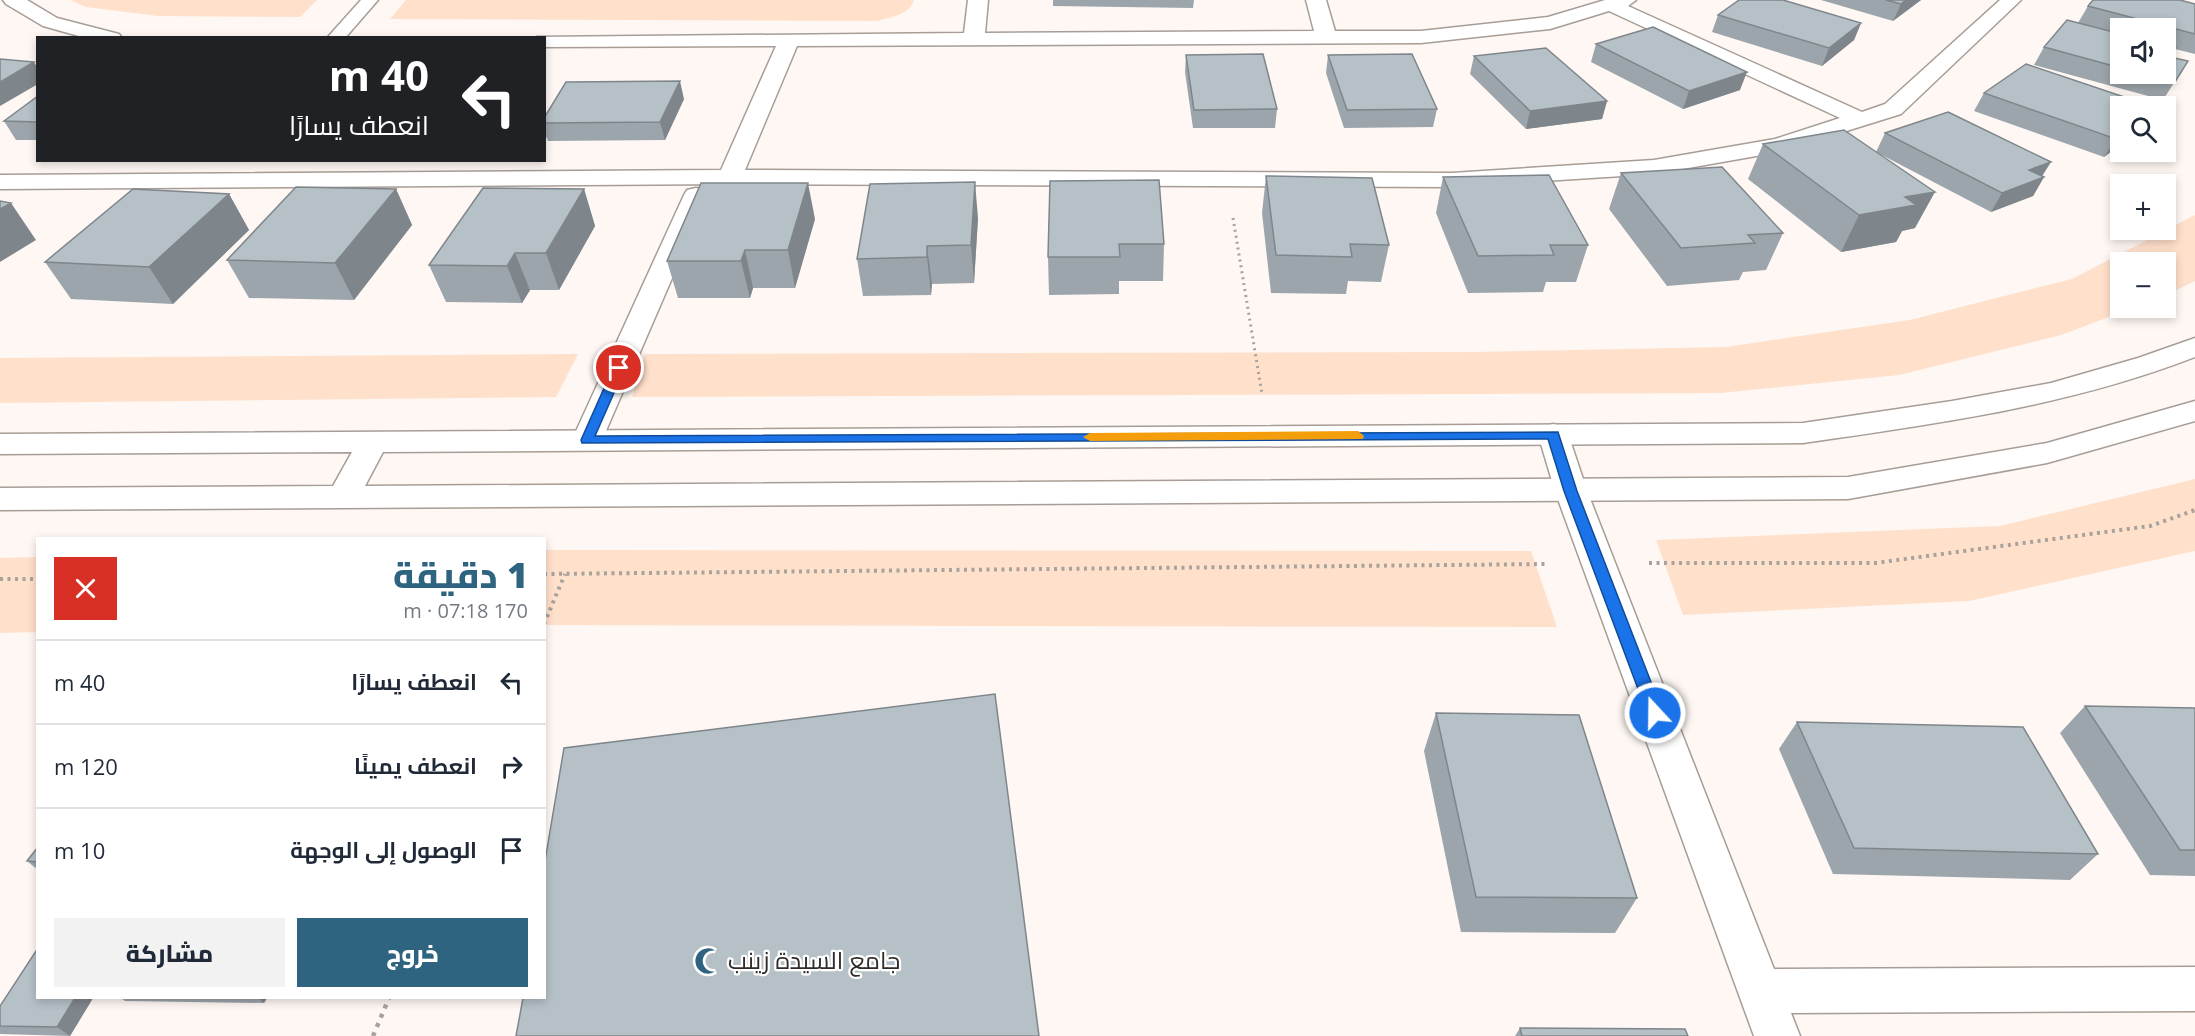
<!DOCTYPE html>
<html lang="ar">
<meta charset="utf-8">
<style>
:root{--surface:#fff;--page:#f2f2f3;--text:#1f2937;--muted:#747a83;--line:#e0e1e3;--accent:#2e647f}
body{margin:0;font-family:"Open Sans",Cairo,sans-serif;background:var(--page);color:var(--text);direction:rtl;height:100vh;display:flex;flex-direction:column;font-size:22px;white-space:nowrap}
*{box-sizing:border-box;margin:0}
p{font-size:20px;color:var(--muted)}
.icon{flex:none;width:33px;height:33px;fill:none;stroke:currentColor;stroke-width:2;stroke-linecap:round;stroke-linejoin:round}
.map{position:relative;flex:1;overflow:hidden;direction:ltr}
.details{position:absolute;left:36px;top:537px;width:510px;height:462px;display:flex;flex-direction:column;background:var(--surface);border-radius:0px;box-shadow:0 3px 9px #0003;direction:rtl}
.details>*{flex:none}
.hud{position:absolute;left:36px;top:36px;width:510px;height:126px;border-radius:0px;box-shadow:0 3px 9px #0003;direction:rtl;background:#202124;color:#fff;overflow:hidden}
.tools{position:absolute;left:2110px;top:18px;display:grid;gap:12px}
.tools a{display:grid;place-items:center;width:66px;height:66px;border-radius:0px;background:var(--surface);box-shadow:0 3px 9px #0003;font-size:30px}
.pin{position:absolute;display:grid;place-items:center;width:51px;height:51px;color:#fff;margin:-26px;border:3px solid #fff;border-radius:50%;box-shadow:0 2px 6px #0007}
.me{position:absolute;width:66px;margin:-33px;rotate:339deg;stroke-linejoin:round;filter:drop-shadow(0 0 4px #0008)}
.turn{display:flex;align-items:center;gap:21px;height:126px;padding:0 18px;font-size:27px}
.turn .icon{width:78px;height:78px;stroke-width:2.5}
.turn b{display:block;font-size:42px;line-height:51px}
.round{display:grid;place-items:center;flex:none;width:63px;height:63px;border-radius:0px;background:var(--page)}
.summary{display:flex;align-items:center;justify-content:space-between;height:102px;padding:0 18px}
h1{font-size:36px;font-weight:800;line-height:45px;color:var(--accent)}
.action{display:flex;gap:12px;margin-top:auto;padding:12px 18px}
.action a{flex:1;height:69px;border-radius:0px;background:var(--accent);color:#fff;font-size:24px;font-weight:800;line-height:69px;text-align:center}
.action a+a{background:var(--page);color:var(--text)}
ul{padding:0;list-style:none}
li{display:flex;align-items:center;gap:18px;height:84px;padding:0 18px;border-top:2px solid var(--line)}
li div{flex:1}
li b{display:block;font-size:22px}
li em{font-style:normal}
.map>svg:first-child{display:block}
.green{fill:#ffe0cb}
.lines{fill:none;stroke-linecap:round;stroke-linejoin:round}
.lane-casing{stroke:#a79d96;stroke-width:3}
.street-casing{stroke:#a79d96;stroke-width:3}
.secondary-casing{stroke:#a79d96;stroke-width:3}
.path-far2{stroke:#a7a29e;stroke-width:3;stroke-dasharray:2 4;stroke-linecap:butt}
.path-far1{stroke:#a7a29e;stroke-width:4;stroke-dasharray:3 4.5;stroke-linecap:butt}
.path{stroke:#a7a29e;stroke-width:4.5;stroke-dasharray:4 6;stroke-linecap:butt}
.lane{fill:#fff;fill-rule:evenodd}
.street{fill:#fff;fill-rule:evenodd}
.secondary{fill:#fff;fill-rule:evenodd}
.wall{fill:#9ca5ab;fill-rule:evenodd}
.shaded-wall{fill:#7f868b}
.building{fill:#b5c0c7;stroke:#7f868b;stroke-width:1.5}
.route{fill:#1a73e8;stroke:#114b97;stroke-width:1.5}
.slow{fill:#f59e0b}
.labels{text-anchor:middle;stroke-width:4.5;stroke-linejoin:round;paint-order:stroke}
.near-poi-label{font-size:24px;fill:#2f2b28;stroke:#fff;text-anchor:start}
</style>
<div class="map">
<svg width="2195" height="1036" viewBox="0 0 2195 1036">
<rect width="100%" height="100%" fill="#fef7f3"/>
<path class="green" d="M70,0H317L300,17L158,16L86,7Z
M406,0H914C909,15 891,17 878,21L390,19Z
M2195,215V281L2166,295V262H2121V308H2133L2061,335L1899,375L1721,393L632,397L645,354L1475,352L1726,347L1910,320L2072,279Z
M578,354L556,397L0,403V358Z
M2195,479V551L1969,601L1683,615L1656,540L2000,526Z
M545,550L1531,551L1557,627L545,625Z
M37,557V632L0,633V558Z"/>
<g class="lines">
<defs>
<path id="lane" d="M361,0H378L345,38H327Z"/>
<path id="street" d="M3,0H27L57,18L119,34L122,38H86L43,26L6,4Z
M968,0H988L985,33L1314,31L1306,0H1326L1335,31H1421L1548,17L1605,0H1636L1628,6L1862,112L1885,104L2000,0H2021L1901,114L1779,152L1654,174L1452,187L730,184L0,189V175L721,170L776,46L544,47V38L537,37L964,33ZM1609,11L1840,118L1775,139L1654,160L1452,173L745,170L797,46L1421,43L1550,29Z
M696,188L705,190L708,195L602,440L598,447L587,450L576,447L572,440L684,195L687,190Z
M1553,424L1564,427L1568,434L1587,491L1774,969L2195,967V1011L1791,1013L1800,1036H1754L1555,491L1538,434L1542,427Z"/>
<path id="secondary" d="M2195,338V357C2069,406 1936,424 1803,443L383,452L365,486L1848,477L2047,443L2195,401V421L2047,463L1848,499L0,510V488L333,486L352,452L0,454V434L1803,423L1952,401L2051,383L2138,358Z"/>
</defs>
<use href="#lane" class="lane-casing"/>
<use href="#street" class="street-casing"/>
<use href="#secondary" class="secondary-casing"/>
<path class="path-far2" d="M1233,218L1262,394"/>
<path class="path-far1" d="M1649,563H1875L2150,526L2195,510
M544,574L1549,564
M0,579H38
M544,624L565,574"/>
<path class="path" d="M373,1036L389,998"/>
<use href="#lane" class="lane"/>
<use href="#street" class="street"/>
<use href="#secondary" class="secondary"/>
</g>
<path class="wall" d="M1053,0H1194L1193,8L1053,6Z
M1821,0H1921L1893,21Z
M2195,4V54L2175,49L2170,57L2188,61L2163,100L2034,65L2044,47L2078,23L2088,6ZM2121,28H2166V74H2121Z
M1718,15L1861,23L1854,40L1822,66L1712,32Z
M1596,44L1740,90L1683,109L1591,62Z
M1186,55L1277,109L1275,128H1193L1185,72Z
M1328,55L1437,109L1433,127L1344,128L1326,73Z
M1474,56L1607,101L1602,119L1526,129L1470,74Z
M1984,93L2121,106V144L2104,157L1974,111Z
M38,96V140H16L4,121Z
M684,99L665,140L548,141L544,132V118Z
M1885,133L2042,176L2044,177L2033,196L1991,212L1876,152Z
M1763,144L1915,228L1902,231L1896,242L1841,252L1748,179Z
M1621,173L1783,233L1766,270L1743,272L1739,280L1667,286L1609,209Z
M1266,176L1389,245L1381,282L1348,281L1346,294L1271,293L1262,213Z
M1443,177L1588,245L1576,282H1546L1543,292L1468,293L1436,213Z
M1050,181L1164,244L1163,281H1119V294L1049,295L1048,257Z
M396,189L412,225L354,300L249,298L227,260Z
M584,189L595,226L559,290H530L522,303L446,302L429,265Z
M229,194L249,230L173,304L71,299L45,262Z
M978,218L974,283L932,284L931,295L863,296L857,259Z
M815,219L795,288H753L750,298H678L667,261Z
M2085,706L2195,708V876L2150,875L2060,733Z
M1436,713L1637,898L1615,933L1461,932L1424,751Z
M1797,722L2098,854L2070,880L1833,874L1779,749Z
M38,847V870L27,861Z
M38,998H93L70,1036L0,1034V1006Z
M121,998H267L264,1003L125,1001Z
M1520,1028L1688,1036H1515Z"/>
<path class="shaded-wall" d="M1906,0H1921L1893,21L1901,4Z
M1861,23L1854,40L1822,66L1829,48Z
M34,62L38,69V84L0,106V82Z
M1747,72L1740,90L1683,109L1689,91Z
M680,81L684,99L665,140L660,122Z
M1607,101L1602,119L1526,129L1530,111Z
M2121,135V144L2104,157L2116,139Z
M2051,162L2041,178L2044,177L2033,196L1991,212L2002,193L2029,170Z
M975,182L978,218L974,283L971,245Z
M808,183L815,219L795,288L788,250Z
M396,189L412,225L354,300L335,263Z
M584,189L595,226L559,290L546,253Z
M1935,192L1915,228L1902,231L1896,242L1841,252L1859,215L1905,197Z
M229,194L249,230L173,304L149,267Z
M11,203L36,240L0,262V209Z
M927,246L932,284L931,295L927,257Z
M745,250L753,288L750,298L741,261Z
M515,253L530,290L522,303L507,266Z
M75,998H93L70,1036L57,1027Z
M258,998H267L264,1003Z"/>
<path class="building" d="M1739,0H1783L1861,23L1829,48L1718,15Z
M1886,0H1906L1901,4Z
M2093,0H2180L2195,4V34L2088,6Z
M2067,20L2121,34V68L2044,47Z
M1653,27L1747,72L1689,91L1596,44Z
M2166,45L2176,48L2170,57L2188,61L2175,82L2141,74H2166Z
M1546,48L1607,101L1530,111L1474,56Z
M1263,54L1277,109L1194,110L1186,55Z
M1412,54L1437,109L1347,110L1328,55Z
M0,59L34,62L0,82Z
M2026,64L2139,102L2132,106H2121V135L2116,139L1984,93Z
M680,81L660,122L544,123V118L566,82Z
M38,96V122L4,121Z
M1948,112L2051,162L2029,170L2044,177L2002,193L1885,133Z
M1844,130L1935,192L1905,197L1916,205L1859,215L1763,144Z
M1722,167L1783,233L1748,235L1755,243L1681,248L1621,173Z
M1549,175L1588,245H1550L1554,255L1478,256L1443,177Z
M1266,176L1372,178L1389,245L1350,244L1352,257L1276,255Z
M1159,180L1164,244H1119L1120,257H1048L1050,181Z
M975,182L971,245L927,246V257L857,259L870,184Z
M701,183H808L788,250H745L741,261H667Z
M296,187L396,189L335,263L227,260Z
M483,188L584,189L546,253H515L507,266L429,265Z
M133,189L229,194L149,267L45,262Z
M0,201L11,203L0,209Z
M995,694L1039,1036H516L523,998H544V867L564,748Z
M2085,706L2195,708V850H2180Z
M1436,713L1579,715L1637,898L1476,897Z
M1797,722L2023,727L2098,854L1854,848Z
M38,847V862L27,861Z
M38,948V998H75L57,1027L0,1026V1006Z
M1520,1028L1685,1029L1688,1036H1522Z"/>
<path class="route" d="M619,364L625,368L595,436L1558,432L1577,491L1663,713L1661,718L1655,720L1650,718L1647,713L1564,491L1548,439L582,443L581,440L613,368Z"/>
<path class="slow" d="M1358,431L1364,436L1363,439L1090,441L1083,437L1090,433Z"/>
<defs>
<symbol id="mosque-bare" viewBox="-9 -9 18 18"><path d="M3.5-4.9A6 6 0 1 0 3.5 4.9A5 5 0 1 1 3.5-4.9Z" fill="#2e647f" stroke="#fff" stroke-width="2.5" paint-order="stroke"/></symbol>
</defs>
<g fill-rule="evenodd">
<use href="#mosque-bare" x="689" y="942" width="38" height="38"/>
</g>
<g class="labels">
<g class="near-poi-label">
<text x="728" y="969">جامع السيدة زينب</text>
</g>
</g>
</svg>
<div class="tools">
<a><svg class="icon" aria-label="sound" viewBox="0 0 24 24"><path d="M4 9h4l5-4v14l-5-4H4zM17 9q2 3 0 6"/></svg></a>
<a><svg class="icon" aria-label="search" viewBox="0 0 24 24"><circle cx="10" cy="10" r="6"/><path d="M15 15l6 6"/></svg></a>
<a>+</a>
<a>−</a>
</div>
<div class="pin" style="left:619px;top:368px;background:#d93025"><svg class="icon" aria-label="arrive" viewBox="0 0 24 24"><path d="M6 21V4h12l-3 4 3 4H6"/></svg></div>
<svg class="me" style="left:1655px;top:713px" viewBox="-20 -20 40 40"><circle r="17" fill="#1a73e8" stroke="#fff" stroke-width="3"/><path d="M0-11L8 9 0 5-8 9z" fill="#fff"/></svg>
<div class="hud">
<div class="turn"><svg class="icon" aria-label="left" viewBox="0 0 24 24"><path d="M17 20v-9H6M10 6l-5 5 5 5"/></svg><div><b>40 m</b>انعطف يسارًا</div></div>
</div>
<section class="details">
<div class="summary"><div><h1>1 دقيقة</h1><p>170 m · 07:18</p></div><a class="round" style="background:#d93025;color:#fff"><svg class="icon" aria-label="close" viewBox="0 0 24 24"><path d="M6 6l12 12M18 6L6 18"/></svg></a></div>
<ul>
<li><svg class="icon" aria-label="left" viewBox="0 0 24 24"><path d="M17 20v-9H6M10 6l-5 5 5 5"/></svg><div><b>انعطف يسارًا</b></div><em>40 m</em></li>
<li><svg class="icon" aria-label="right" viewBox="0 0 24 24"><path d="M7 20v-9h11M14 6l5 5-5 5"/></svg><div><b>انعطف يمينًا</b></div><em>120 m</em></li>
<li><svg class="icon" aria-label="arrive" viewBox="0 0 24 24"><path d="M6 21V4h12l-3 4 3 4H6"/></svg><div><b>الوصول إلى الوجهة</b></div><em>10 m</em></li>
</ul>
<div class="action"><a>خروج</a><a>مشاركة</a></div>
</section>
</div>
